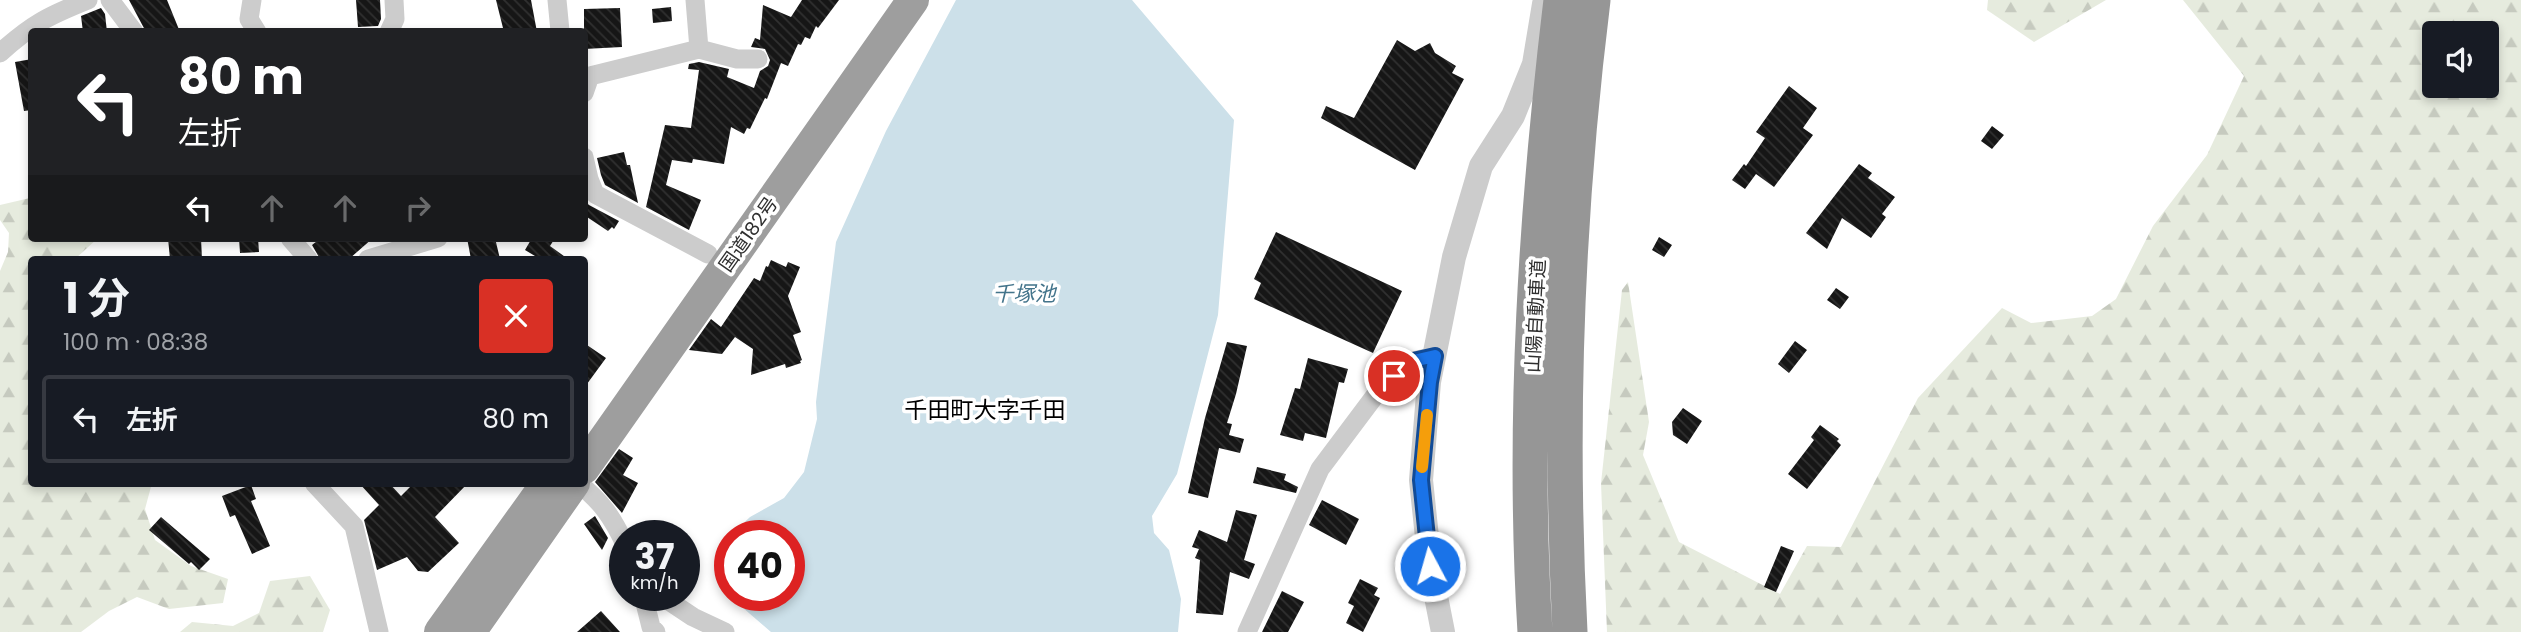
<!DOCTYPE html>
<html lang="ja">
<meta charset="utf-8">
<style>
:root{--surface:#171b24;--page:#242831;--text:#f1f3f6;--muted:#9ea1a6;--line:#363941}
body{margin:0;font-family:Poppins,"Noto Sans JP",sans-serif;background:var(--page);color:var(--text);height:100vh;display:flex;flex-direction:column;font-size:26px;white-space:nowrap}
*{box-sizing:border-box;margin:0}
p{font-size:23px;color:var(--muted)}
.icon{flex:none;width:38px;height:38px;fill:none;stroke:currentColor;stroke-width:2;stroke-linecap:round;stroke-linejoin:round}
.map{position:relative;flex:1;overflow:hidden}
.drawer{position:absolute;left:28px;top:256px;width:560px;height:231px;display:flex;flex-direction:column;background:var(--surface);border-radius:7px;box-shadow:0 4px 10px #0003}
.drawer>*{flex:none}
.hud{position:absolute;left:28px;top:28px;width:560px;height:214px;border-radius:7px;box-shadow:0 4px 10px #0003;background:#202124;color:#fff;overflow:hidden}
.buttons{position:absolute;left:2422px;top:21px;display:grid;gap:14px}
.buttons a{display:grid;place-items:center;width:77px;height:77px;border-radius:7px;background:var(--surface);box-shadow:0 4px 10px #0003;font-size:35px}
.speed{position:absolute;left:609px;top:520px;display:flex;gap:14px;font-size:35px;font-weight:700;text-align:center}
.speed>*{display:grid;place-content:center;width:91px;height:91px;border-radius:50%;background:var(--surface);box-shadow:0 4px 10px #0003;line-height:1}
.speed small{font-size:18px;font-weight:400}
.speed .limit{border:10px solid #d22;background:#fff;color:#111}
.pin{position:absolute;display:grid;place-items:center;width:60px;height:60px;color:#fff;margin:-30px;border:4px solid #fff;border-radius:50%;box-shadow:0 2px 7px #0007}
.me{position:absolute;width:77px;margin:-38px;rotate:354deg;stroke-linejoin:round;filter:drop-shadow(0 0 5px #0008)}
.turn{display:flex;align-items:center;gap:24px;height:147px;padding:0 35px;font-size:32px}
.turn .icon{width:91px;height:91px;stroke-width:2.5}
.turn b{display:block;font-size:49px;line-height:60px}
.lanes{display:flex;align-items:center;height:66px;padding:0 35px;background:#0003;justify-content:center;gap:35px;direction:ltr}
.lanes .off{opacity:.35}
.round{display:grid;place-items:center;flex:none;width:74px;height:74px;border-radius:7px;background:var(--page)}
.overview{display:flex;align-items:center;justify-content:space-between;height:119px;padding:0 35px}
h1{font-size:42px;font-weight:700;line-height:52px}
ul{padding:0;list-style:none}
li{display:flex;align-items:center;gap:21px;height:88px;margin:0 14px 10px;padding:0 21px;border:4px solid var(--line);border-radius:7px}
li div{flex:1}
li b{display:block;font-size:26px}
li em{font-style:normal}
.map>svg:first-child{display:block}
.forest{fill:url(#forest-firs);fill-rule:evenodd}
.water{fill:#cce0e9}
.building{fill:url(#building-back-hatch)}
.lines{fill:none;stroke-linecap:round;stroke-linejoin:round}
.minor{stroke:#ccc;stroke-width:19}
.tertiary{stroke:#ccc;stroke-width:24}
.trunk{stroke:#9e9e9e;stroke-width:32}
.motorway{stroke:#969696;stroke-width:35}
.route-casing{stroke:#114b97;stroke-width:18}
.route{stroke:#1a73e8;stroke-width:12}
.slow{stroke:#f59e0b;stroke-width:12}
.labels{text-anchor:middle;stroke-width:7;stroke-linejoin:round;paint-order:stroke}
.street-label{font-size:19px;fill:#2f2f2f;stroke:#fff}
.water-label{font-size:21px;font-style:italic;fill:#43748b;stroke:#fff}
.quarter-label{font-size:23px;fill:#000;stroke:#fff}
</style>
<div class="map">
<svg width="2521" height="632" viewBox="0 0 2521 632">
<defs>
<pattern id="forest-firs" width="22" height="20" patternUnits="userSpaceOnUse" patternTransform="scale(1.75)"><rect width="22" height="20" fill="#e6ebde"/><path d="M5 1l3.5 6h-7zM16 11l3.5 6h-7z" fill="#c6cabf"/></pattern>
<pattern id="building-back-hatch" width="6" height="6" patternUnits="userSpaceOnUse" patternTransform="scale(1.75)"><rect width="6" height="6" fill="#161616"/><path d="M-1 5l2 2M0 0l6 6M5-1l2 2" fill="none" stroke="#303030"/></pattern>
</defs>
<rect width="100%" height="100%" fill="#fff"/>
<path class="forest" d="M1988,0H2106L2034,42L1987,10Z
M2183,0H2521V632H1607L1601,483L1622,290L1628,282L1649,422L1643,455L1679,542L1780,594L1807,546L1841,547L1918,398L2002,308L2031,323L2092,316L2116,299L2153,226L2207,155L2244,76ZM2434,33H2487V86H2434Z
M30,198L32,238H98L75,259H32V483H152L145,509L155,540L191,566L228,579L223,603L169,609L137,597L109,611L81,632H0V271L8,252L9,233L0,220V205Z
M310,576L330,610L323,632H180L192,622L233,626L259,613L270,581Z"/>
<path class="water" d="M956,0H1132L1234,120L1218,315L1177,474L1152,516L1154,533L1169,550L1181,599L1178,632H771L735,601L731,595H789V536L731,535L750,517L784,498L804,472L817,419L816,402L836,242L886,131Z
M730,537V594C717,573 720,558 730,537Z"/>
<path class="building" d="M129,0H167L180,32H146Z
M356,0H380L381,19L378,26L358,27Z
M496,0H531L537,32H504Z
M802,0H839L818,28L816,26L810,39L805,37L801,45L798,44L788,66L781,63L767,99L765,98L750,129L747,128L744,134L731,127L724,164L693,159L692,163L672,160L666,185L701,200L689,230L646,207L665,125L691,128L699,70L688,69L689,64L699,62L729,69L727,77L754,88L760,71L768,66L770,60L765,49L751,47L755,38L760,40L763,5L791,17Z
M671,7L672,21L653,23L652,9Z
M101,8L105,14L107,32H83L81,16Z
M620,8L622,47L584,49V9Z
M1397,40L1415,51L1430,43L1435,53L1456,66L1452,73L1464,79L1415,170L1321,118L1326,106L1354,118Z
M32,59V110L24,111L15,62Z
M1789,86L1817,108L1803,128L1813,135L1774,187L1756,174L1745,189L1732,180L1744,164L1746,166L1765,138L1756,132Z
M1992,126L2004,135L1992,149L1981,141Z
M624,152L627,165H630L638,203L605,185L601,175L597,158Z
M1859,164L1872,173L1868,178L1895,197L1882,214L1886,217L1871,238L1842,218L1827,249L1806,233Z
M584,200L589,205L619,221L614,229L612,227L608,231L584,215Z
M1276,232L1402,291L1373,353L1254,299L1261,283L1254,279Z
M1659,237L1672,245L1664,257L1652,250Z
M168,238H201L202,259H170Z
M239,238H258L259,252L240,253Z
M321,238H373L349,259H320L312,245Z
M467,238H495L500,259H471Z
M532,238H555L550,246L568,259H540L525,250Z
M771,260L786,267L788,262L800,267L788,296L801,332L793,335L802,360L800,361L801,363L786,368L785,364L751,375L753,349L735,337L722,354L689,350L711,319L721,327L754,278L760,281L766,266L768,267Z
M1836,288L1849,297L1840,309L1827,300Z
M1795,341L1807,350L1789,373L1778,364Z
M1227,342L1247,346L1236,394L1227,423L1232,424L1229,435L1244,439L1240,453L1219,448L1208,498L1188,493L1205,418Z
M584,343L606,358L584,388Z
M1308,358L1348,369L1344,383L1339,382L1326,438L1305,433L1303,441L1280,435L1295,388L1300,389Z
M1683,408L1702,421L1687,444L1673,435L1672,422Z
M1820,425L1839,439L1837,441L1841,445L1807,489L1788,474L1814,440L1811,437Z
M619,449L633,458L623,475L638,483L622,513L595,482Z
M1257,467L1286,474L1284,480L1298,487L1296,493L1253,483Z
M359,483H389L401,496L414,483H468L435,517L459,543L428,572L418,571L407,557L377,570L364,520L379,505Z
M251,485L256,499L251,501L270,546L252,554L235,515L230,517L222,496Z
M1322,500L1359,519L1346,545L1309,525Z
M1236,510L1257,515L1244,560L1255,564L1249,579L1230,572L1223,615L1196,613L1200,560L1195,558L1199,549L1192,547L1199,530L1227,542Z
M595,516L608,538L602,550L584,524Z
M161,517L210,559L199,570L191,562L189,564L149,530Z
M1781,546L1794,551L1776,592L1764,587Z
M1360,579L1378,588L1374,595L1380,598L1363,632L1346,623L1354,606L1348,603Z
M1282,591L1304,602L1288,632H1262Z
M601,611L620,632H577Z"/>
<g class="lines">
<path class="minor" d="M110,0L134,32
M252,0L249,19L257,32
M557,0L560,31
M695,0L699,49
M389,32L395,19L394,0
M0,53C32,24 48,16 88,0
M584,93L590,76L699,49L737,59H758
M584,157L589,179L595,194L708,254
M290,238L308,259
M368,259L438,238
M314,483L354,526L379,632
M578,483C602,502 612,517 625,544
M643,595L651,627L656,632
M660,595L693,617L725,632
M1247,632L1320,469L1380,389L1409,362L1435,356"/>
<path class="tertiary" d="M1443,632L1430,566L1421,480L1429,382L1454,257L1481,166L1513,116L1534,64L1544,4"/>
<path class="trunk" d="M584,468L913,0
M440,632L547,483
M470,632L574,483"/>
<path class="motorway" d="M1535,632C1522,421 1536,209 1561,0
M1570,632C1559,422 1567,209 1593,0"/>
</g>
<g class="lines">
<defs>
<path id="route" d="M1394,376L1409,362L1435,356L1430,382L1421,480L1430,566"/>
</defs>
<use href="#route" class="route-casing"/>
<use href="#route" class="route"/>
<path class="slow" d="M1422,467L1427,415"/>
</g>
<g class="labels">
<g class="street-label">
<text transform="translate(748 234) rotate(-55)" y="7">国道182号</text>
<text transform="translate(1535 316) rotate(-87)" y="7">山陽自動車道</text>
</g>
<g class="water-label">
<text x="1024" y="301">千塚池</text>
</g>
<g class="quarter-label">
<text x="985" y="418">千田町大字千田</text>
</g>
</g>
</svg>
<div class="buttons">
<a><svg class="icon" aria-label="sound" viewBox="0 0 24 24"><path d="M4 9h4l5-4v14l-5-4H4zM17 9q2 3 0 6"/></svg></a>
</div>
<div class="speed"><div>37<small>km/h</small></div><div class="limit">40</div></div>
<div class="pin" style="left:1394px;top:376px;background:#d93025"><svg class="icon" aria-label="arrive" viewBox="0 0 24 24"><path d="M6 21V4h12l-3 4 3 4H6"/></svg></div>
<svg class="me" style="left:1430px;top:566px" viewBox="-20 -20 40 40"><circle r="17" fill="#1a73e8" stroke="#fff" stroke-width="3"/><path d="M0-11L8 9 0 5-8 9z" fill="#fff"/></svg>
<div class="hud">
<div class="turn"><svg class="icon" aria-label="left" viewBox="0 0 24 24"><path d="M17 20v-9H6M10 6l-5 5 5 5"/></svg><div><b>80 m</b>左折</div></div>
<div class="lanes"><svg class="icon" aria-label="left" viewBox="0 0 24 24"><path d="M17 20v-9H6M10 6l-5 5 5 5"/></svg><svg class="icon off" aria-label="ahead" viewBox="0 0 24 24"><path d="M12 20V5M6 11l6-6 6 6"/></svg><svg class="icon off" aria-label="ahead" viewBox="0 0 24 24"><path d="M12 20V5M6 11l6-6 6 6"/></svg><svg class="icon off" aria-label="right" viewBox="0 0 24 24"><path d="M7 20v-9h11M14 6l5 5-5 5"/></svg></div>
</div>
<section class="drawer">
<div class="overview"><div><h1>1 分</h1><p>100 m · 08:38</p></div><a class="round" style="background:#d93025;color:#fff"><svg class="icon" aria-label="close" viewBox="0 0 24 24"><path d="M6 6l12 12M18 6L6 18"/></svg></a></div>
<ul>
<li><svg class="icon" aria-label="left" viewBox="0 0 24 24"><path d="M17 20v-9H6M10 6l-5 5 5 5"/></svg><div><b>左折</b></div><em>80 m</em></li>
</ul>
</section>
</div>
